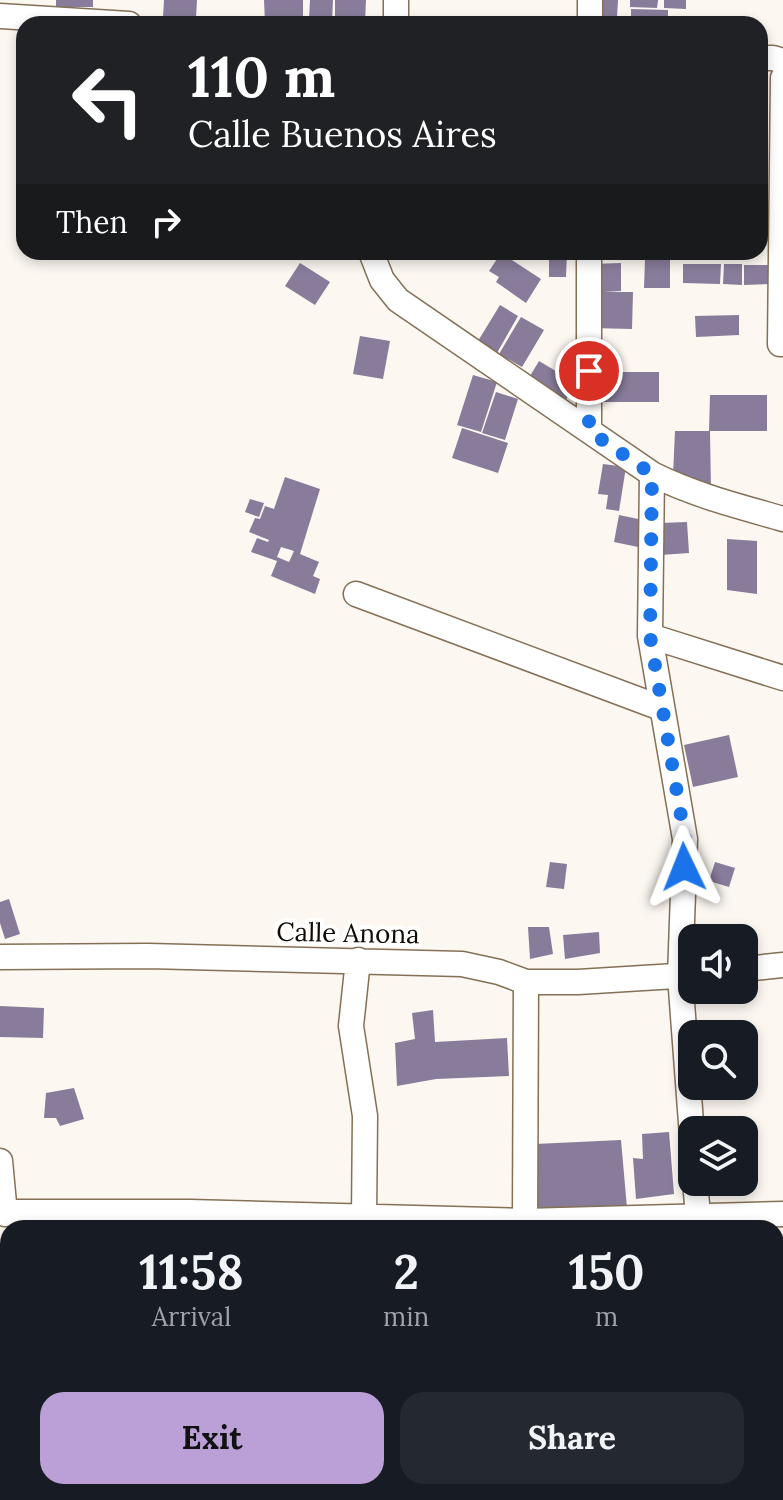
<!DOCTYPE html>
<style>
:root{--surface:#171b24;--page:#242831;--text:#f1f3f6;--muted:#9ea1a6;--accent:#baa0d7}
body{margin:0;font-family:Lora,serif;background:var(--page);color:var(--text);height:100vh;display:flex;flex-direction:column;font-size:30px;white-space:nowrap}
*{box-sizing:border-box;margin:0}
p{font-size:26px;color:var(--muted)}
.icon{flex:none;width:44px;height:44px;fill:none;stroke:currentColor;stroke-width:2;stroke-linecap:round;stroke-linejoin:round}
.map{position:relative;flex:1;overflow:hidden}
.details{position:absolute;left:0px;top:1220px;width:784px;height:280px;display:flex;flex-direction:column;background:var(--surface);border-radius:24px 24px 0 0;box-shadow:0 4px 12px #0003}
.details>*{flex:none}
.hud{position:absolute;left:16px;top:16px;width:752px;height:244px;border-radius:24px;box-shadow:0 4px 12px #0003;background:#202124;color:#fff;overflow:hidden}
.controls{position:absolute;left:678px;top:924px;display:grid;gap:16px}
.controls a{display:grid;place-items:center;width:80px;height:80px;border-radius:16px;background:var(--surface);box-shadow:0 4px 12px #0003;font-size:40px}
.pin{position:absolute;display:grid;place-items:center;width:68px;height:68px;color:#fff;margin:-34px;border:4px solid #fff;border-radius:50%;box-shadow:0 2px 8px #0007}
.me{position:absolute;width:88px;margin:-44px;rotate:358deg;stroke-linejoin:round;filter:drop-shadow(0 0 6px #0008)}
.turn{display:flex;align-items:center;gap:28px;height:168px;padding:0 40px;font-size:36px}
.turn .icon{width:104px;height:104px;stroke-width:2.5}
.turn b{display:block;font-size:56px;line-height:68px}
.then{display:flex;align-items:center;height:76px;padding:0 40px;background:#0003;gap:16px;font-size:30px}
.eta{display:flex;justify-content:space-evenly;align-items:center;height:136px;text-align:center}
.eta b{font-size:48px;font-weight:800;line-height:56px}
.cta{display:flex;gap:16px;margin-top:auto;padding:16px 40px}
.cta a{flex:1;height:92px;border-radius:24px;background:var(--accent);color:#111;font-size:32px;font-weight:800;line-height:92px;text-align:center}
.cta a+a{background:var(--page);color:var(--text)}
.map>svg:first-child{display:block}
.building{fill:#887c9a;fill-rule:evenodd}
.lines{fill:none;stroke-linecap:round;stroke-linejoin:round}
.minor-casing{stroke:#847055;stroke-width:27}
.minor{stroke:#fff;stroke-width:24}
.route{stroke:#1a73e8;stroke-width:14;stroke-dasharray:0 25.2}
.labels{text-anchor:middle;stroke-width:8;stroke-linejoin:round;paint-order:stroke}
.street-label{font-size:26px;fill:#120a03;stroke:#fff}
</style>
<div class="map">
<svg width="783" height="1500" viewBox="0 0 783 1500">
<rect width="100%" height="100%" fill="#fcf7f1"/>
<path class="building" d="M56,0H93V7H56Z
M164,0H197L196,18L163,17Z
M264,0H303V21L265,23Z
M310,0H333L332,21L309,20Z
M335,0H366L365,23L335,22Z
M597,0H618L617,17L597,16Z
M630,0H658L657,8L630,7Z
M664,0H686V9L664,8Z
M631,9L668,10V24H631Z
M549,252H567L566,277H549Z
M501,253L541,279L526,303L496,282L499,277L489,271Z
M645,259H670V288H644Z
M300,263L330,282L315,305L285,286Z
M621,263V291L604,292H633L632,329L591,328V264Z
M683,264H721L720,284L683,283Z
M724,264H742V285L723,284Z
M744,265H769L770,284L744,285Z
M500,305L518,316L497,353L478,341Z
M739,315V335L696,337L695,316Z
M521,317L544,330L522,367L499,354Z
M360,336L390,341L383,379L353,374Z
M539,361L576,383L564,403L527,381Z
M596,372H659V402H596Z
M473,375L497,382L481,432L457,425Z
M496,392L518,399L505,440L482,433Z
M710,395H767V431H709Z
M462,428L508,443L498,473L452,458Z
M675,431H710L711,490L673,475Z
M603,464L626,467L619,511L606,509L608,495L598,494Z
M285,477L320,489L300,554L319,562L313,576L320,579L315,594L271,576L277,561L251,552L257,538L268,542L269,540L249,532L255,518L260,519L265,506L274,509ZM281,547L294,551L289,562L277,557Z
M250,499L264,503L259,517L245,512Z
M619,515L643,520L638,547L614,542Z
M687,522L689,553L661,555L660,523Z
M727,539L757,541V594L727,590Z
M729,735L738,777L693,787L684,745Z
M550,862L567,864L564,889L546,887Z
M715,862L735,868L729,887L709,881Z
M9,899L20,934L5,939L0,923V902Z
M528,927H549L553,954L530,959Z
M599,932L600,953L565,959L563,935Z
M0,1006L44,1008L43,1038L0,1037Z
M433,1010L435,1042L507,1038L509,1076L436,1079L397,1086L395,1043L415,1039L412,1013Z
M74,1088L84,1119L60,1126L56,1118H44L46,1093Z
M669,1132L674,1194L636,1199L633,1158L643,1159L642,1134Z
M621,1140L627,1208L533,1207L535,1144Z
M783,1300V1346H776V1301Z"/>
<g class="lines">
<defs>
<path id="minor" d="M0,16L129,24
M396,24V0
M590,24V0
M760,58H773L783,61
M371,252L382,280L398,300L652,474C694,495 738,506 783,519
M780,344L783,78
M589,431V252
M652,474L650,636L685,839L680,976L692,1136
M356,594L661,708
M650,636L783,678
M0,957L148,956L462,964L499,972L526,982H578L692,975
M358,960L351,1026L365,1116L364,1217
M744,969L783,965
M0,1161L5,1214
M695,1182L698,1215
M0,1212H190L525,1221L783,1214
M525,1221L526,982"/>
</defs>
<use href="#minor" class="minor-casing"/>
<use href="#minor" class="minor"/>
</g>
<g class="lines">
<path class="route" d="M589,371V431L652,474L650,636L685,839L684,867"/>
</g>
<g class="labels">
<g class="street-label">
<text transform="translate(348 933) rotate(1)" y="9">Calle Anona</text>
</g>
</g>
</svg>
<div class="controls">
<a><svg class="icon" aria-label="sound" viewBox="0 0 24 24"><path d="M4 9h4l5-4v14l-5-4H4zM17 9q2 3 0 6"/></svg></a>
<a><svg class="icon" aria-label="search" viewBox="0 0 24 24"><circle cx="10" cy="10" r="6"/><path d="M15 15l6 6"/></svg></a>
<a><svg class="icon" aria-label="layers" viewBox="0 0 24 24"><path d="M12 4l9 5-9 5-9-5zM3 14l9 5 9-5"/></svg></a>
</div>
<div class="pin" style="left:589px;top:371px;background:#d93025"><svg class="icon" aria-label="arrive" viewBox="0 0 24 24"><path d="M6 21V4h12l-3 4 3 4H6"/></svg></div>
<svg class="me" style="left:684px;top:867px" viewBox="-20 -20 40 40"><path d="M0-17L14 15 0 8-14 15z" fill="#1a73e8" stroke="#fff" stroke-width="4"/></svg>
<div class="hud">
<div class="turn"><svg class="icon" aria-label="left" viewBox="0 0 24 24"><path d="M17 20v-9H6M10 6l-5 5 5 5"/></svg><div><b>110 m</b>Calle Buenos Aires</div></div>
<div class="then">Then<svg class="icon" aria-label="right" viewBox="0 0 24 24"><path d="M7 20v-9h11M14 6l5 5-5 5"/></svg></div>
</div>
<section class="details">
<div class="eta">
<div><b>11:58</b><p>Arrival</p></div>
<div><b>2</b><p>min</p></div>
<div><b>150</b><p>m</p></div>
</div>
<div class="cta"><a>Exit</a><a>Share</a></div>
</section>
</div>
